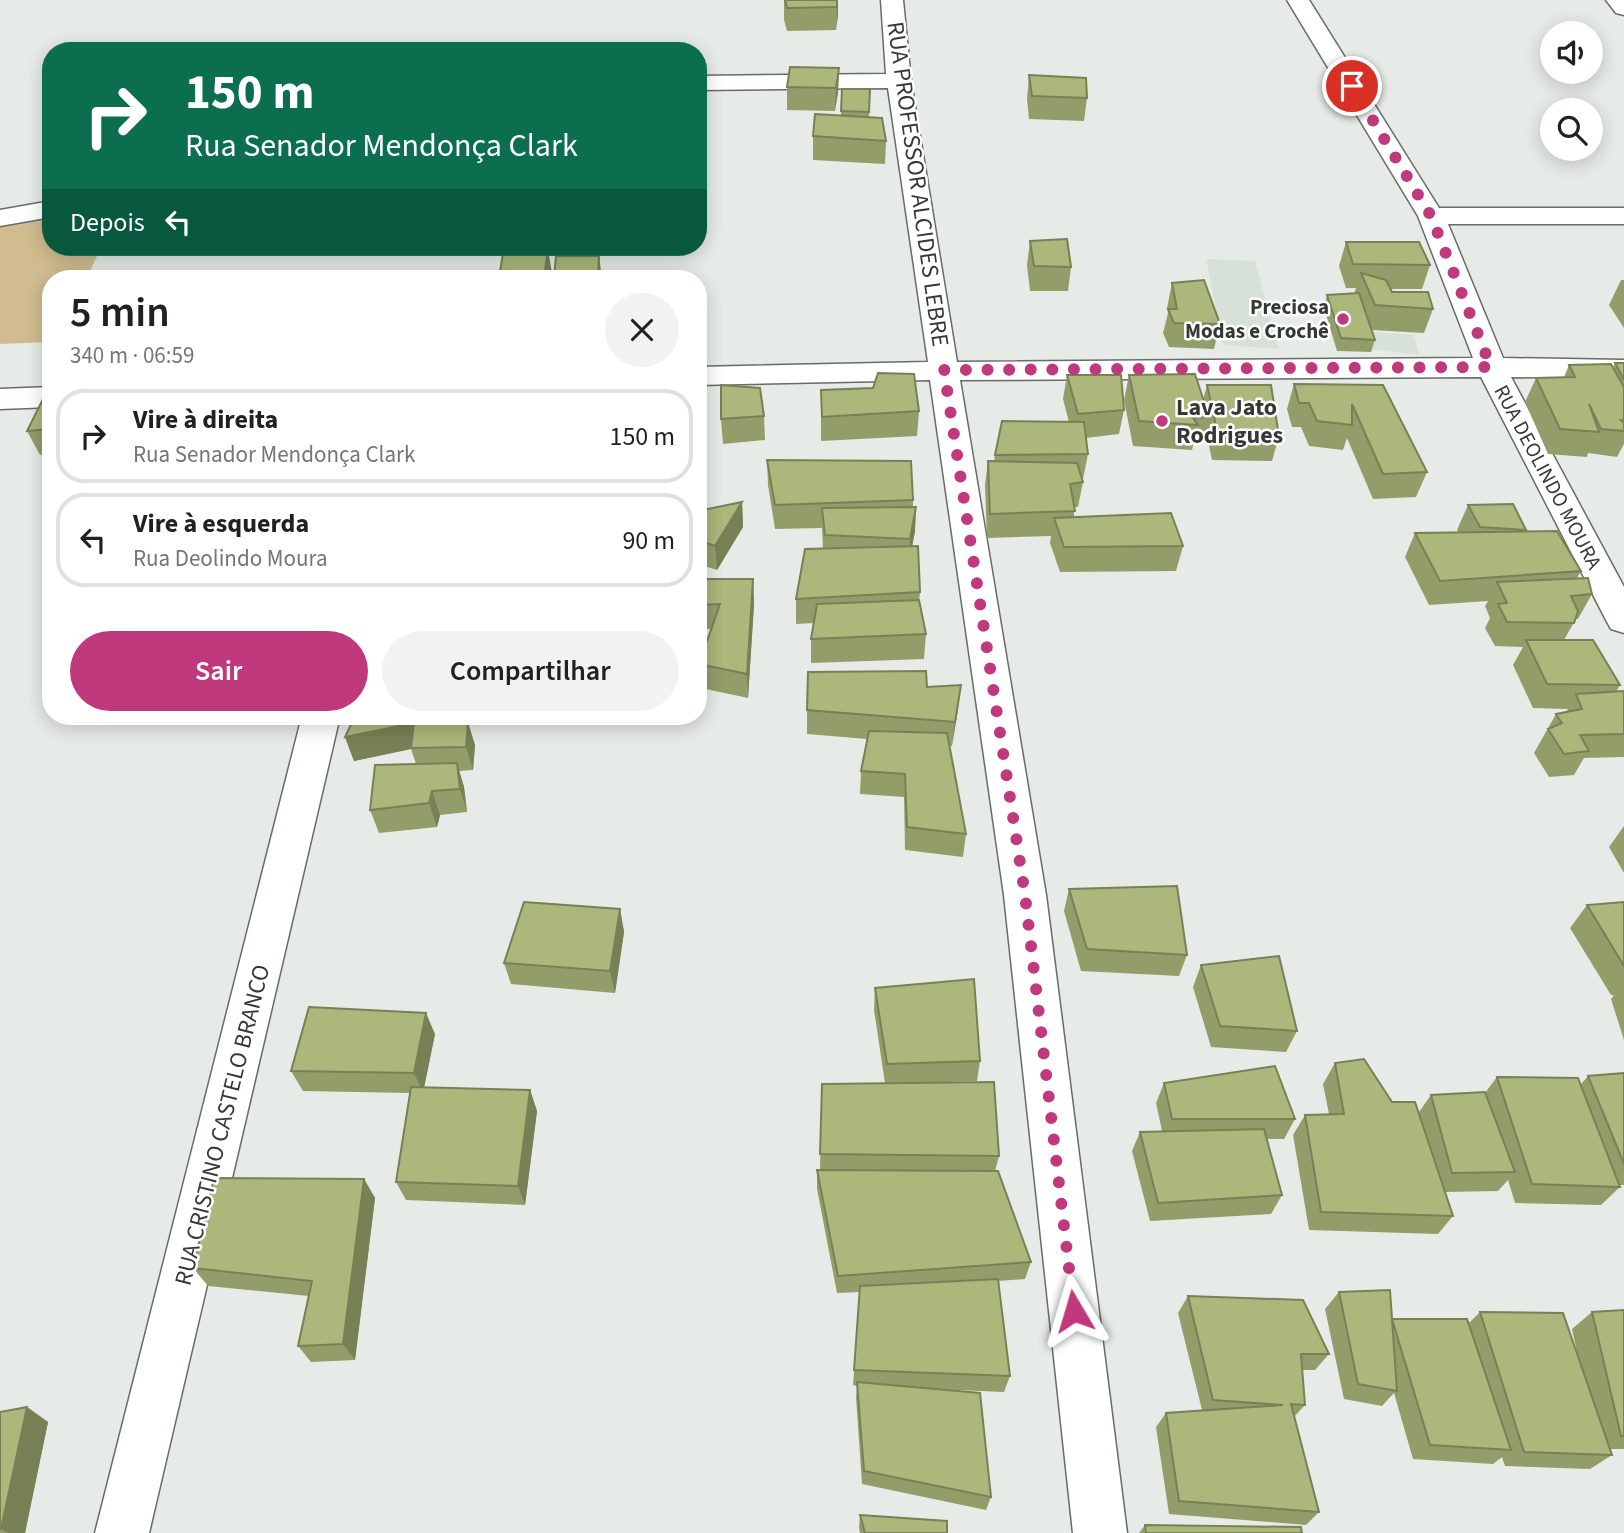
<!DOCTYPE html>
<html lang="pt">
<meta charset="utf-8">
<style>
:root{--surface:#fff;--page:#f2f2f2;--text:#202124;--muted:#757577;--line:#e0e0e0;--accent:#bf397c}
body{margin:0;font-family:"Source Sans 3",sans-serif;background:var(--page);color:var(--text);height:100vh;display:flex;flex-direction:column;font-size:26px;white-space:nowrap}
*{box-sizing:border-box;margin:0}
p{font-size:23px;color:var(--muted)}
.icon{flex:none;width:38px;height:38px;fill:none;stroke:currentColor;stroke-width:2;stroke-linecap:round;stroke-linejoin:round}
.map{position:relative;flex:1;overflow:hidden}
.side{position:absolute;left:42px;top:270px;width:665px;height:455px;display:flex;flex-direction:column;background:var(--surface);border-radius:28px;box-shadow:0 4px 18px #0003}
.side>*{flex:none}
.guide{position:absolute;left:42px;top:42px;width:665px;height:214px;border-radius:28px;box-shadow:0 4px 18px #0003;background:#0b6e4f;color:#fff;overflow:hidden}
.controls{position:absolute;left:1540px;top:21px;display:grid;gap:14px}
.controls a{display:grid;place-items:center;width:63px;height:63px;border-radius:50%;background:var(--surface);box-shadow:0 4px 18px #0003;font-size:35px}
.pin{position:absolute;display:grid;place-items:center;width:60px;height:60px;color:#fff;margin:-30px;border:4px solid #fff;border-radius:50%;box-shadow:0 2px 7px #0007}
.me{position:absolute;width:77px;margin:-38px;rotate:353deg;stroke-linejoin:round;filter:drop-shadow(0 0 5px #0008)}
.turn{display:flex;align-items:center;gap:24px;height:147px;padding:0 28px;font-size:32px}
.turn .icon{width:91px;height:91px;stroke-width:2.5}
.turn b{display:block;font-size:49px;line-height:60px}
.then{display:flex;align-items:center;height:66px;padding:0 28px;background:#0003;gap:14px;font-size:26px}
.round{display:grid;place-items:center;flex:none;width:74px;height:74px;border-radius:37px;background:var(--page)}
.overview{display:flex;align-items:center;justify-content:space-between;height:119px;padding:0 28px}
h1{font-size:42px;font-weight:600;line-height:52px}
.button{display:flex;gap:14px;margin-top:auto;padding:14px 28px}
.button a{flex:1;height:80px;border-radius:42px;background:var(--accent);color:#fff;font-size:28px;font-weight:600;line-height:80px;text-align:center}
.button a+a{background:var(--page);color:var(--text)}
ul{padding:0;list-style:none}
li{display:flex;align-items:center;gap:21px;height:94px;margin:0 14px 10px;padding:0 14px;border:4px solid var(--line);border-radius:28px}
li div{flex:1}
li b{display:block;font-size:26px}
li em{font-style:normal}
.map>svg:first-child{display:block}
.built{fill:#d7e1d8}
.green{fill:#d0bc8f}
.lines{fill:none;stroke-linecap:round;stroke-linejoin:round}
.minor-casing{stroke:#686b68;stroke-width:3}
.minor{fill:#fff;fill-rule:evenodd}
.wall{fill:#939d6a}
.shaded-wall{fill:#788056}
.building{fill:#abb77b;stroke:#788056;stroke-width:2}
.route{stroke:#bf397c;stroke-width:12;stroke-dasharray:0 21.6}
.poi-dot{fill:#bf397c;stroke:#fff;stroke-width:2.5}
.labels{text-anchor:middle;stroke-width:5;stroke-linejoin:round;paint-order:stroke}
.far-poi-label{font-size:21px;font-weight:bold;fill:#363836;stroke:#fff;text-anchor:end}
.far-street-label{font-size:21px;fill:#363836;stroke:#fff}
.street-label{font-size:24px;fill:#363836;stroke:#fff}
.poi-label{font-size:24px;font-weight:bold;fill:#363836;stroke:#fff;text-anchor:start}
</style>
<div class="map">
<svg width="1624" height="1533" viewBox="0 0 1624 1533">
<rect width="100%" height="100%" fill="#e7ebe7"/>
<path class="built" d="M1206,259L1255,261L1279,349L1223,345Z
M1363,331L1414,335L1419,355L1370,349Z"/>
<path class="green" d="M51,213V247H101L87,278H51V342L0,344V216Z"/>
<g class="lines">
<defs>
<path id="minor" d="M881,0H903L911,81L957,362L1473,358L1418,216L1287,0H1309L1439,208H1624V224H1448L1503,358L1624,360V378L1511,377L1624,587V633L1611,629L1606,620L1481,377L960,380L1046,895L1127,1533H1073L1004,895L930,380L698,385V367L928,362L888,88L698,90V76L886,74Z
M1606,0H1624V15L1616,13Z
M51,201V217L0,226V210Z
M51,387V407L0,409V389Z
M302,716H340L149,1533H95Z"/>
</defs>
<use href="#minor" class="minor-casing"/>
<use href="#minor" class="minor"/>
</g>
<path class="wall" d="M784,0H838L836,30L787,31L784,20Z
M839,68L838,92L835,111L787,110V87Z
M1029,75L1087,98L1084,121L1029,119L1027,99Z
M842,89H870L869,117L886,141L885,164L813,160V136L841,116Z
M1030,241L1071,267L1068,291H1030L1027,265Z
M1346,242L1430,265L1422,289H1390L1392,292L1433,309L1424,333L1372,330L1375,340L1371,352L1337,351L1324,308L1327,295L1354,294L1356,288H1346L1339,266Z
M1621,280H1624V328L1609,305Z
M1172,283L1220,324L1214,349L1169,347L1163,333L1168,313L1167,308Z
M1615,363H1624V444L1617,457L1588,453L1587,457L1548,454L1525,402L1536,378L1564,377L1569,365L1613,368Z
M1067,375L1124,410L1119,434L1086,438L1088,454L1083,479H1082L1083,482L1078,507H1074V517L1183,546L1176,571L1060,572L1050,543L1051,536L987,538L985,485L988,461H994L995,455L1069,422L1063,399Z
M1129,375L1203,400L1207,385L1279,436L1272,461L1212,460L1206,431L1203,442H1194L1192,450L1133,446L1124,400Z
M698,379L706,403L707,442H699L698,453Z
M1294,384L1383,385L1427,472L1416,497L1373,499L1347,438L1343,450L1309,446L1301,427H1292L1287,409Z
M873,388L919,411L917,436L821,441V390Z
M51,389V454L40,455L27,431Z
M764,416L765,440L723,444L721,419Z
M767,460L913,500V507H916L915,531L912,547L920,592L919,602L926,634L924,659L811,663V639L814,623L796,624V599L823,549L822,528L775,529L768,485Z
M742,502L743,527L717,570L698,564V511Z
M1468,505L1526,530L1525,531L1581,571L1577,578L1592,594L1578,619H1576L1564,640L1620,685L1616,692L1624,691V757L1584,758L1574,775L1549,777L1534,753L1556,714L1566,712L1568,709L1533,708L1513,665L1523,647L1495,646L1485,628L1490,618L1485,606L1488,601L1429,605L1405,557L1415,533L1459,532L1457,530Z
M698,579H753L754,604L748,698L701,688L699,664L711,629L698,630Z
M927,687L958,709L952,746H949L966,834L963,857L905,850L904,797L860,794L861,771L867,739L807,734V710Z
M341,716H500V717H440V720L475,745L473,770L459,771L464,787L467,812L440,815L437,827L379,833L370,810L416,764L411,749L354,761L345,737L354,719H342Z
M1624,826V873L1609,847Z
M1069,889L1187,955L1179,976L1081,971L1064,911Z
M1624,902V1040L1611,999L1614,995H1611L1570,928L1587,905Z
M620,909L624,932L615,993L511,984L504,963Z
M1201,965L1297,1031L1286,1052L1211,1047L1193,987Z
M875,988L980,1061L977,1081L948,1082L999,1156L995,1171L1031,1262L1025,1279L998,1281L1010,1376L1004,1392L934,1389L991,1497L986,1510L862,1484L856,1397L857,1386L853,1385L860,1292L837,1293L817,1189V1170H820L822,1084L885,1083L874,1010Z
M435,1034L424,1087L530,1090L537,1111L525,1205L406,1200L396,1182L410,1093L303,1091L291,1071Z
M1335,1063L1392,1102L1419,1112L1431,1095L1485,1093L1497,1077L1581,1084L1588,1076L1624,1073V1185H1620V1187L1601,1205L1515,1203L1508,1180L1498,1191L1445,1192L1453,1216L1438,1234L1309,1230L1293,1135L1305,1115L1329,1114L1323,1084Z
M1164,1083L1295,1119L1284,1139H1267L1282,1195L1271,1214L1150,1221L1132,1151L1140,1132L1162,1131L1156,1103Z
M364,1179L375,1198L355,1360L311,1362L298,1346L309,1296L208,1286L193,1268Z
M1339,1292L1392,1320L1469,1323L1480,1312L1578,1357L1572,1329L1592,1312L1624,1310V1449H1610L1612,1455L1590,1469L1505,1466L1502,1457L1493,1464L1413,1459L1394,1393L1382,1406L1344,1399L1325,1309Z
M1188,1296L1329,1354L1315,1370H1302L1305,1405L1294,1417L1319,1512L1306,1525L1169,1514L1156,1427L1166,1413L1202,1410L1178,1313Z
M27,1407L48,1422L25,1533H0V1412Z
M860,1515L947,1533H860L859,1528Z
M1145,1525L1302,1533H1139Z"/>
<path class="shaded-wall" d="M838,0V16L836,30L837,7Z
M839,68L838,92L835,111L836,88Z
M548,249L552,273L551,278H544Z
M599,256L602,278H598Z
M704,379L706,403L707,442L705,418Z
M742,502L743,527L717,570L715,546Z
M916,507L915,531L909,563L910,539Z
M753,579L754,604L748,698L747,674Z
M961,685L958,709L952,746L955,722Z
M430,716H439L441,722L429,719Z
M468,722L475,745L473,770L466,747Z
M414,723L411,749L354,761L345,737Z
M457,763L464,787L467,812L460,789Z
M432,791L440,815L437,827L429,803Z
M620,909L624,932L615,993L610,971Z
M426,1013L435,1034L423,1093L414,1073Z
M530,1090L537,1111L525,1205L518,1186Z
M364,1179L375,1198L355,1360L343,1344Z
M27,1407L48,1422L25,1533H8L1,1529Z"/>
<path class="building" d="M785,0H837V7L787,8Z
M790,67L839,68L836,88L787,87Z
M1029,75L1086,78L1087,98L1032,96Z
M842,89H870L869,112L841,111Z
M815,114L882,118L886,141L813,136Z
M1067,239L1071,267L1034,266L1030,241Z
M1346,242H1419L1430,265L1353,264Z
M548,249L544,278H499L503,253Z
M556,256H599L598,278H554Z
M1361,273L1386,280L1392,292H1428L1433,309L1375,305Z
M1204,280L1220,324L1174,323L1168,309H1177L1172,283Z
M1359,293L1375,340L1341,338L1327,295Z
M1615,363H1624V380Z
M1611,364L1624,387V420H1621L1624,423V431L1601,429L1589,404L1599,432L1560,429L1536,378L1575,377L1569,365Z
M878,373L914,374L919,411L822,417L821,390L873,388Z
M1195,374L1209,417L1193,418L1198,425L1139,421L1129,375Z
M1067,375H1121L1124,410L1078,414Z
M698,379H704L705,418H698Z
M1294,384L1383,385L1427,472L1383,474L1352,404V425L1317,421L1309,403H1299Z
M721,385L760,388L764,416L721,419Z
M1207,385H1271L1279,436L1218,435Z
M48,389H51V429L27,431Z
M1002,421L1084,422L1088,454L995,455Z
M767,460L911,461L913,500L775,505Z
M988,461L1077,463L1083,482L1070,484L1075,511L990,514Z
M742,502L715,546L698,540V511Z
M1513,504L1526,530L1480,527L1468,505Z
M916,507L910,539L825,535L822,508Z
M1171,513L1183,546L1064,547L1054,518Z
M1557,531L1581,571L1440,581L1415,533Z
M918,546L920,592L796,599L805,549Z
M1588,578L1592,594L1571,596L1578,611L1574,623L1507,622L1498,604L1507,603L1497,582Z
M698,579H753L747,674L699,664L720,604L698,605Z
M919,600L926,634L811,639L817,604Z
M1526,640H1593L1620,685L1547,684Z
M926,671L927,687L961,685L955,722L807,710L808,672Z
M1624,691V734L1580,735L1589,751L1564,754L1548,729L1562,723L1556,714L1582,709L1576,694Z
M355,716H430L429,719L468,722L466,747L411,748L414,723L345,737Z
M869,731L947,733L966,834L907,827L905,774L861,771Z
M457,763L460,789L432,791L429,803L370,810L375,765Z
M1177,886L1187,955L1087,949L1069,889Z
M524,902L620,909L610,971L504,963Z
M1624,902V966L1587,905Z
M1279,956L1297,1031L1220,1026L1201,965Z
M974,979L980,1061L887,1064L875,988Z
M309,1007L426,1013L414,1073L291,1071Z
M1364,1059L1392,1102H1415L1453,1216L1321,1212L1305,1115L1344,1114L1335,1063Z
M1275,1066L1295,1119H1172L1164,1083Z
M1624,1073V1164L1588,1076Z
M1497,1077L1578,1078L1620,1187L1532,1184Z
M994,1082L999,1156L820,1154L822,1084Z
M411,1087L530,1090L518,1186L396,1182Z
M1485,1092L1515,1172L1452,1173L1431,1095Z
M1264,1129L1282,1195L1158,1203L1140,1132Z
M817,1170L998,1171L1031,1262L838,1276Z
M214,1178L364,1179L343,1344L298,1346L312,1281L193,1268Z
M998,1279L1010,1376L854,1370L860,1286Z
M1390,1290L1397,1391L1358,1384L1339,1292Z
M1188,1296L1303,1300L1329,1354H1301L1305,1405L1291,1404L1319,1512L1179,1501L1166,1413L1283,1405L1213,1400Z
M1624,1310V1436H1621L1592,1312Z
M1480,1312L1563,1313L1612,1455L1524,1452Z
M1392,1319H1467L1511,1450L1430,1445Z
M857,1382L980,1393L991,1497L864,1471Z
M27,1407L1,1529H0V1412Z
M860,1515L947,1521V1533H865Z
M1145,1525L1301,1527L1302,1533H1146Z"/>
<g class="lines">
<path class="route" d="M1074,1311L1025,895L944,370L1491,367L1431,216L1352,86"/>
</g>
<g class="poi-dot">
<circle cx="1343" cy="319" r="7"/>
<circle cx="1162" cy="421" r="7"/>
</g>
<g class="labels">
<g class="far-poi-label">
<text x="1329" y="314">Preciosa<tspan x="1329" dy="24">Modas e Crochê</tspan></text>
</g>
<g class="far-street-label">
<text transform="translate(1548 477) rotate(62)" y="7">RUA DEOLINDO MOURA</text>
</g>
<g class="street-label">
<text transform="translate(918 184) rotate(82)" y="8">RUA PROFESSOR ALCIDES LEBRE</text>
<text transform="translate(222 1125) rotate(-76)" y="8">RUA CRISTINO CASTELO BRANCO</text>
</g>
<g class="poi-label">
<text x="1176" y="415">Lava Jato<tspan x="1176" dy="28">Rodrigues</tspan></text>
</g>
</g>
</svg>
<div class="controls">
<a><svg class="icon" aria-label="sound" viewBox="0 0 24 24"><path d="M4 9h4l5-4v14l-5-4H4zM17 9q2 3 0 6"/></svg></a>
<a><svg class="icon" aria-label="search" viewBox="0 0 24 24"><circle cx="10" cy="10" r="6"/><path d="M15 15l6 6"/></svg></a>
</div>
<div class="pin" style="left:1352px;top:86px;background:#d93025"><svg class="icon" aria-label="arrive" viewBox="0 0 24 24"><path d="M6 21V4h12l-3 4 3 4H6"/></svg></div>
<svg class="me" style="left:1074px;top:1311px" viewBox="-20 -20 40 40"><path d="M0-17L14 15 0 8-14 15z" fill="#bf397c" stroke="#fff" stroke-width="4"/></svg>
<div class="guide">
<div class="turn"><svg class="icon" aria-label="right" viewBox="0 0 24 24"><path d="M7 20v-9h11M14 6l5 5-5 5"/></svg><div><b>150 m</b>Rua Senador Mendonça Clark</div></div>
<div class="then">Depois<svg class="icon" aria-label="left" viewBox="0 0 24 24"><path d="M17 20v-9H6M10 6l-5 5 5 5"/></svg></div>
</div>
<section class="side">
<div class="overview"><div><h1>5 min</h1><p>340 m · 06:59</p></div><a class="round"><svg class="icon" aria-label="close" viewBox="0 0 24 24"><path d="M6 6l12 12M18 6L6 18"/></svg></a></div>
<ul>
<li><svg class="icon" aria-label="right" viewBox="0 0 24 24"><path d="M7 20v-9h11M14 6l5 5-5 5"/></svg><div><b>Vire à direita</b><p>Rua Senador Mendonça Clark</p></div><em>150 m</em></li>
<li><svg class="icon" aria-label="left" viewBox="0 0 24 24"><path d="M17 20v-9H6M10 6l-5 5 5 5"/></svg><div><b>Vire à esquerda</b><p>Rua Deolindo Moura</p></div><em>90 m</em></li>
</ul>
<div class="button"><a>Sair</a><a>Compartilhar</a></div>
</section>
</div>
